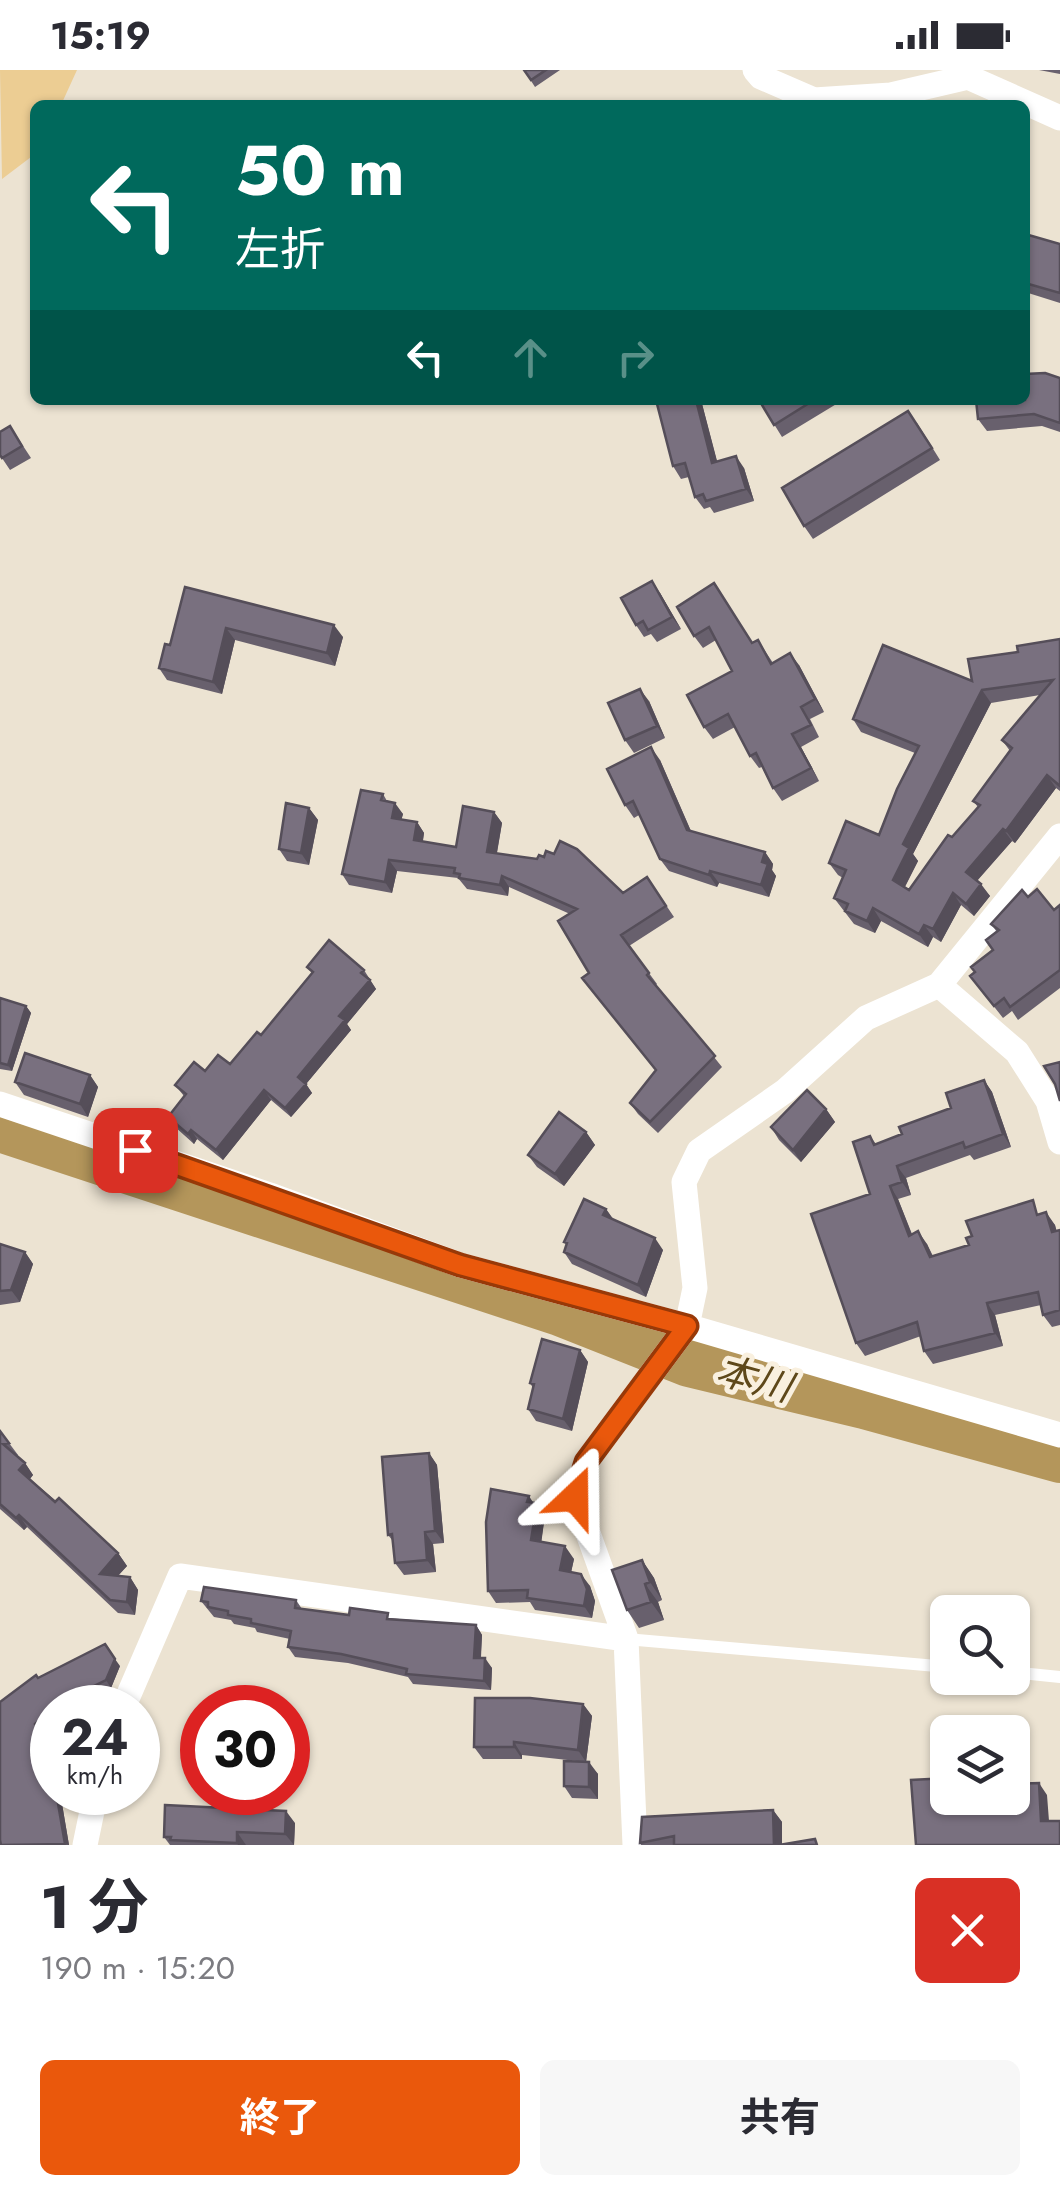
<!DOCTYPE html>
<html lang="ja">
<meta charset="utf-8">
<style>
:root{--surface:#fff;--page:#f7f7f7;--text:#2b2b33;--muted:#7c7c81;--accent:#ea580c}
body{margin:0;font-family:Jost,"Noto Sans JP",sans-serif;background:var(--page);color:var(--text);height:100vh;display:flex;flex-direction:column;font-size:38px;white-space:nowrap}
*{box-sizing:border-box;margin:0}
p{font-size:32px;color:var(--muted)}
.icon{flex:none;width:55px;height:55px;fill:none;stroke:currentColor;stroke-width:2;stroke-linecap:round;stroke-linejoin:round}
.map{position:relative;height:1775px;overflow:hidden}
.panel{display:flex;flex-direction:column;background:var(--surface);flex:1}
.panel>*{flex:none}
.guide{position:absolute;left:30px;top:30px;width:1000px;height:305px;border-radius:15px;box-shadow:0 2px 8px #0004;background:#00695c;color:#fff;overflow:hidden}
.fabs{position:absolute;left:930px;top:1525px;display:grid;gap:20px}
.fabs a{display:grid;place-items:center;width:100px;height:100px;border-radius:15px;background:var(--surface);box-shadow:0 2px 8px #0004;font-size:50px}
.speed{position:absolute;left:30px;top:1615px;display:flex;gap:20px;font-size:50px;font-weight:700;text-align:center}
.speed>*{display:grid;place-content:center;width:130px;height:130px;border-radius:50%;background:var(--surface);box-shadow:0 2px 8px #0004;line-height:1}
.speed small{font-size:25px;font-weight:400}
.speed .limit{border:15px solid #d22;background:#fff;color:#111}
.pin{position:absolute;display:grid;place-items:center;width:85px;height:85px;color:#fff;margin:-42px;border-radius:20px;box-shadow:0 5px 15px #0006}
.me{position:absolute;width:110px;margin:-55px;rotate:23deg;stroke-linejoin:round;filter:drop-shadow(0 0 8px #0008)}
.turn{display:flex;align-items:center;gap:35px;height:210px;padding:0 40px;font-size:45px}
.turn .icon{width:130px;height:130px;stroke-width:2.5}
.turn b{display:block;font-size:70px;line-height:85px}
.lanes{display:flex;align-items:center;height:95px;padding:0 40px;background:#0003;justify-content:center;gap:50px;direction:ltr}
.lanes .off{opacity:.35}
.round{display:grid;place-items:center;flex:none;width:105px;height:105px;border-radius:15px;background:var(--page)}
.summary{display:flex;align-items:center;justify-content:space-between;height:170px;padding:0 40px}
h1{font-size:60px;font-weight:700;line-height:75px}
.primary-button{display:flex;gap:20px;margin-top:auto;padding:20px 40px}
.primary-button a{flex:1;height:115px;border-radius:15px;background:var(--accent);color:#fff;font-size:40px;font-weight:700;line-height:115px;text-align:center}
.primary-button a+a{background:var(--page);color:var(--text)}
.status{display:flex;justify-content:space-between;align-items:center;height:70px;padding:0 50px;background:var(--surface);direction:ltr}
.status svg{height:28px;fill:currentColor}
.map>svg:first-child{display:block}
.green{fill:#eccd93}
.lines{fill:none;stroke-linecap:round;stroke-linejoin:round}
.river{stroke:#b4965b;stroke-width:50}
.lane{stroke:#fff;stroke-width:12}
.street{stroke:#fff;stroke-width:25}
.wall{fill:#68606d;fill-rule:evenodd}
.shaded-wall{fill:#554e59}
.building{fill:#79707f;stroke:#554e59;stroke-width:2.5;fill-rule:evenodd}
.route-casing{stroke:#983908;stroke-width:25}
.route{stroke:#ea580c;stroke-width:18}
.labels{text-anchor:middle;stroke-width:10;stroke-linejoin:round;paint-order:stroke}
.water-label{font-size:38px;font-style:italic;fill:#5e481a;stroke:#f9f0df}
</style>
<div class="status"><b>15:19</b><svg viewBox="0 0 49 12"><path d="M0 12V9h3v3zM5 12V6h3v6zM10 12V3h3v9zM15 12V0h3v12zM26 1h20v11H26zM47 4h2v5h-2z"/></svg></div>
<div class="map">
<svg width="1060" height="1775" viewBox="0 0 1060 1775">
<rect width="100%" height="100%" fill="#ece3d2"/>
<path class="green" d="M0,0H77L61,35H35V84L2,109Z"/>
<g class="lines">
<path class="river" d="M0,1057L560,1241L689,1292L864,1334L1060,1388"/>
<path class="lane" d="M626,1569L948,1597
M1012,1602L1060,1607"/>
<path class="street" d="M755,0L761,7L814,30L891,25L968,7L1060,48
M939,915L1017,982L1048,1031L1060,1072
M0,1034L270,1125L460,1195L687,1256L1060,1365
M123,1638L180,1506L626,1569
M85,1775L96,1722
M635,1775L626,1569L575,1427L586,1392L687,1256L695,1218L684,1112L699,1081L785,1021L866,948L939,915L1060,766"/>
</g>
<path class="wall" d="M524,0H560L535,17Z
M1039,0H1060V4Z
M1025,164L1060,174V233L1025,222Z
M1060,308V362L1042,356L987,361L978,349Z
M701,330L717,392L744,398L754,431L714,443L710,437L704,439L695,427L689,407L681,409L673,396Z
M759,330H843L782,367Z
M917,353L940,390L813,469L804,456Z
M10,356L31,388L10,400L0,385Z
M714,513L752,573L758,570L773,593L799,595L824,642L810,649L819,667L801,677L819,711L782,731L773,718L762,697L759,698L750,686L735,657L713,669L704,657L732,601L716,570L703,578L694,566Z
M185,517L343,567L335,596L235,570L222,624L167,610L159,598L170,575Z
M660,523L681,559L657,572L651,564L644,567L636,555Z
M1060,569V721L1056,718L1015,773L1012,771L977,811L990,826L974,846L961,835L941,872L933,867L928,877L881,851L875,863L854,854L834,828L843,808L838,805L829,793L879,765L915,683L861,662L853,649L972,611L1018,582ZM1040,625L1002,670L1010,681L973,731L978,737L909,820L905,817L918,791L913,784L991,633Z
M649,631L665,668L634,683L625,670Z
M660,690L691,761L765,782L773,794L772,800L776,806L769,827L719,813L717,817L669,801L660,789L639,745L634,748L625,735Z
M383,724L387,731L403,744L401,750L417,752L424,763L423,771L456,777L494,742L502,753L497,783L623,823L647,807L674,847L629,876L657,914L656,915L722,997L658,1063L638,1044L630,1033L656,1000L582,908L589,903L570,844L509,817L508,826L467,819L458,808L397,801L392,823L349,815L342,804Z
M309,738L318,750L309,795L287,791L279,779Z
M1028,827L1054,840L1060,835V918L1018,950L1012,941L1003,948L970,906L975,902L993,880L997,862L991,854Z
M307,897L364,900L376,919L347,954L351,960L306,1014L312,1023L291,1047L271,1030L223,1090L197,1069L194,1074L174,1056L168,1047L184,1026L175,1015L205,1001L230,994L261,965L312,903Z
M0,928L26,936L31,943L12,1001L0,999Z
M90,1005L98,1017L88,1047L24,1025L15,1012Z
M984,1010L992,1022L1011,1077L974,1090L970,1085L906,1108L911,1125L898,1129L912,1164L927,1174L933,1186L969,1175L1042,1144L1055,1155L1056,1161L1060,1160V1255L1052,1257L1043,1245L1041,1235L995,1245L1003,1276L933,1294L924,1281L921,1266L865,1286L856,1273L870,1124V1066L876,1074L902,1064L951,1038Z
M826,1039L835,1052L801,1092L779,1070L771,1057Z
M586,1062L595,1075L564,1116L537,1097L528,1085Z
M606,1139L614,1150L663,1180L646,1227L572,1194L564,1182L567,1175L564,1172Z
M0,1174L25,1182L33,1194L20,1232L0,1235Z
M580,1280L588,1292L572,1361L536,1351L528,1339L533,1318L530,1313Z
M0,1361L18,1385H16L25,1393L33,1405L30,1409L118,1483L127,1496L118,1506L130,1507L138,1520L135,1545L118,1543L27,1457L24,1460L0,1439Z
M429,1383L437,1395L444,1473L433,1474L436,1502L404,1505L395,1493L393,1471L388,1465Z
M533,1433L545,1445L541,1472L574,1489L571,1502L590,1516L595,1531L592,1548L535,1540L530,1532L496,1533L488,1521Z
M642,1490L654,1508L662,1530L658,1532L664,1550L639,1558L627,1540Z
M296,1530L302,1539L349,1545L476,1555L482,1565L481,1588L492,1598L491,1620L413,1614L408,1607L348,1593L295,1587L288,1577L290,1569L257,1562L255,1558L234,1554L231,1550L214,1547L201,1531Z
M120,1596L111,1618L70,1638H52V1650L40,1661L52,1722H60L69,1775H1L38,1608Z
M583,1634L592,1646L586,1692L598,1704V1729L572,1728L564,1716L586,1692L522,1685V1689H483L474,1677Z
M773,1740L782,1752V1775H820H641L640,1773Z
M295,1753L294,1775H170L164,1767Z"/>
<path class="shaded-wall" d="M696,330H701L721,406L712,393Z
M736,386L744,398L754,431L746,419Z
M652,511L660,523L681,559L672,547Z
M334,555L343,567L335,596L327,583Z
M226,558L235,570L222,624L213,612Z
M790,583L799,595L824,642L815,629Z
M640,619L649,631L665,668L657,656Z
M982,620L991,633L913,784L918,791L902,822L893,810L903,774Z
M792,664L801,677L819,711L811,698Z
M651,677L660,690L696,773L687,760Z
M1047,705L1056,718L1015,773L1006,761Z
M395,733L403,744L399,759L392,748Z
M309,738L318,750L309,795L301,783Z
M494,742L502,753L495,793L487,782Z
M417,752L424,763L421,781L414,770Z
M1003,759L1012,771L974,814L966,802Z
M765,782L773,794L772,800L776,806L769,827L761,815L762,792Z
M389,790L397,801L392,823L385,812Z
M710,801L719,813L717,817L709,805Z
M502,806L509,817L508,826L500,815Z
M981,814L990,826L974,846L966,834Z
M953,823L961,835L941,872L933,859Z
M873,838L881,851L875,863L867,851Z
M924,855L933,867L928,877L919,864Z
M370,910L376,919L347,954L351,960L306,1014L312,1023L291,1047L285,1038L298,1007L339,946Z
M26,936L31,943L12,1001L8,995Z
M90,1005L98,1017L88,1047L80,1034Z
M984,1010L992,1022L1011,1077L1003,1064Z
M264,1020L271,1030L223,1090L216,1080Z
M826,1039L835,1052L801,1092L793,1080Z
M191,1060L197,1069L194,1074L188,1064Z
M586,1062L595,1075L564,1116L555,1104Z
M897,1096L906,1108L911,1125L902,1112Z
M890,1116L898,1129L917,1178L909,1166Z
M606,1139L614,1151L603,1145Z
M1046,1142L1055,1155L1060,1173L1052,1162Z
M918,1161L927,1174L938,1199L930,1187Z
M655,1168L663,1180L646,1227L638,1215Z
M25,1182L33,1194L20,1232L11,1220Z
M987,1233L995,1245L1003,1276L995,1263Z
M580,1280L588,1292L572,1361L563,1349Z
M429,1383L437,1395L444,1473L435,1461Z
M25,1393L33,1405L27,1412L19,1400Z
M529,1426L536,1437L537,1433L545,1445L540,1482L531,1470L527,1432Z
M19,1445L27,1457L24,1460L16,1448Z
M425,1462L433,1474L436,1502L427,1490Z
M565,1476L574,1489L569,1512L560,1500Z
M118,1483L127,1496L108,1516L100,1504Z
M642,1490L654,1508L662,1530L650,1512Z
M581,1504L590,1516L595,1531L592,1548L584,1536Z
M130,1507L138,1520L135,1545L127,1532Z
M645,1514L658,1532L664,1550L651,1532Z
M476,1555L482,1565L480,1598L474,1588Z
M485,1588L492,1598L491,1620L484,1611Z
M115,1589L120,1596L111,1618L106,1610Z
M583,1634L592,1646L586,1692L578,1680Z
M514,1672L522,1685V1689L514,1677Z
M589,1692L598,1704V1729L589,1717Z
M1039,1713L1047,1725L1050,1764L1041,1751Z
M56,1722H60L69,1775L65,1774Z
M773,1740L782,1752V1775H774Z
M286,1741L295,1753L294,1775L285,1764Z
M237,1762L246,1775H238L237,1773Z"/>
<path class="building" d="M524,0H546L531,10Z
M1025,164L1060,174V223L1025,213Z
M1045,303L1060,308V353L1034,344L978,349L976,330H1025V304Z
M656,330H696L712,393L736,386L746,419L706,431L703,424L695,427L685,393L673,396Z
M759,330H814L774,355Z
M908,341L932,378L804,456L782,418Z
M10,356L22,376L2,388L0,385V362Z
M652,511L672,547L648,560L643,551L636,555L621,528Z
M714,513L752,573L758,570L771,594L790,583L815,629L801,637L811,655L792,664L811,698L773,718L756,683L750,686L728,644L704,657L687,625L732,601L709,557L694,566L677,537Z
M185,517L334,555L327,583L226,558L213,612L159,598L165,574L170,575Z
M1060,569V716L1047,705L1006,761L1003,759L966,802L981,814L966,834L953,823L933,859L924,855L919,864L873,838L867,851L845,841L848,834L834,828L846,800L829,793L846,751L879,765L897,719L919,676L853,649L883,575L972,611L968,589L1018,582L1017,576ZM1053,610L1002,670L1012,678L973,731L980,735L952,767L948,765L909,820L893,810L909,778L903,774L982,620Z
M640,619L657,656L625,670L608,633Z
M651,677L687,760L765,782L762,792L768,794L761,815L710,801L709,805L660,789L633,731L625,735L607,699Z
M361,720L383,724L381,730L395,733L392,748L417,752L414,770L456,777L463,736L494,742L487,782L537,789L539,785L544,787L546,781L554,784L560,771L577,779L623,823L647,807L666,836L621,865L649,903L647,905L715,986L650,1052L630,1033L656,1000L582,908L589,903L558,851L577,839L502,806L500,815L459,808L460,804L454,803L455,798L389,790L385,812L342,804Z
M286,733L309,738L301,783L279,779Z
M1037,819L1054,840L1060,835V900L1010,937L1004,928L994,936L970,906L975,902L971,897L993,880L986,870L999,860L991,854L1022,820L1028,827Z
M329,870L364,900L361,903L370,910L339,946L345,950L298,1007L306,1014L285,1038L264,1020L216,1080L191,1060L188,1064L168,1047L186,1024L175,1015L194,992L205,1001L218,985L230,994L257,962L261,965L313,902L307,897Z
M0,928L26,936L8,995L0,993Z
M25,983L90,1005L80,1034L15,1012Z
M1060,992V1031L1055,1014L1044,996Z
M984,1010L1003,1064L965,1078L963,1072L897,1096L902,1112L890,1116L909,1166L918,1161L930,1187L969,1175L966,1168L972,1166L966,1151L1033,1130L1037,1145L1046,1142L1052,1162L1060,1160V1240L1043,1245L1038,1222L987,1233L995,1263L924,1281L917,1252L856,1273L811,1144L870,1124L853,1072L870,1066L874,1075L902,1064L899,1057L951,1038L946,1023Z
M807,1020L826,1039L793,1080L771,1057Z
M559,1042L586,1062L555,1104L528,1085Z
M584,1129L606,1139L603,1145L655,1168L638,1215L564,1182L567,1173L564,1172Z
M0,1174L25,1182L11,1220L0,1221Z
M542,1269L580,1280L563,1349L528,1339L534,1314L530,1313Z
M0,1361L9,1373L3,1374L25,1393L19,1400L55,1432L59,1428L118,1483L100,1504L130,1507L127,1532L110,1530L19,1445L16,1448L0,1434Z
M429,1383L435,1461L425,1462L427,1490L395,1493L392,1464L388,1465L382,1387Z
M491,1419L529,1426L527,1432L537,1433L531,1470L565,1476L560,1500L581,1504L587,1519L584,1536L527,1528L528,1520L488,1521L486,1452Z
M642,1490L650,1512L645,1514L651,1532L627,1540L612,1500Z
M204,1517L296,1530L295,1538L349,1545L350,1538L388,1543L387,1549L476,1555L474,1588H485L484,1611L406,1604L407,1599L341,1584L288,1577L291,1561L251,1553V1549L228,1545V1541L208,1537V1532L201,1531Z
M105,1574L115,1589L106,1610L57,1634L35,1654L52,1688V1722H56L65,1774L1,1775L0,1770V1632L36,1605L38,1608Z
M475,1628H530L583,1634L578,1680L514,1672V1677H474Z
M564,1691L589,1692V1717L564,1716Z
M948,1708V1728H1012V1714L1039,1713L1041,1751H1060V1775H916L911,1710Z
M165,1735L286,1741L285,1764L237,1762V1773L170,1770L171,1767H164Z
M773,1740L774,1775H674V1766L640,1773L642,1747Z
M815,1769L817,1775H779Z"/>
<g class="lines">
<defs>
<path id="route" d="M135,1080L460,1195L687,1256L586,1392L575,1427"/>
</defs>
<use href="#route" class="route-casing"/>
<use href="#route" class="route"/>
</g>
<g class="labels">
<g class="water-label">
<text transform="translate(754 1309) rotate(15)" y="13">本川</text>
</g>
</g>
</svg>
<div class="fabs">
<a><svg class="icon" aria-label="search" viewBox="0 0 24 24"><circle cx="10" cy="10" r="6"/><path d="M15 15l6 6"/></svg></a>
<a><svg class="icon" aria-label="layers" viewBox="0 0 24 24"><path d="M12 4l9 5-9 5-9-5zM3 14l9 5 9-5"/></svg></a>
</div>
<div class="speed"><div>24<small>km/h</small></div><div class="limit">30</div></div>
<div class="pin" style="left:135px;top:1080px;background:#d93025"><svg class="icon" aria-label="arrive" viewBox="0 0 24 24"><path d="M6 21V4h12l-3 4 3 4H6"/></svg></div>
<svg class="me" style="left:575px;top:1427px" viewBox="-20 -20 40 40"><path d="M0-17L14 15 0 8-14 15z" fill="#ea580c" stroke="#fff" stroke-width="4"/></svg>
<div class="guide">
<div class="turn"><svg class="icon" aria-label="left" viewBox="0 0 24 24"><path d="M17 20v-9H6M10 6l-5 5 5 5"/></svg><div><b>50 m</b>左折</div></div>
<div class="lanes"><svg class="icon" aria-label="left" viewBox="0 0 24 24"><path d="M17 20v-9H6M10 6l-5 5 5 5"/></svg><svg class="icon off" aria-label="ahead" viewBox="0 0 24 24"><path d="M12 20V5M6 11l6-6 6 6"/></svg><svg class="icon off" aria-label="right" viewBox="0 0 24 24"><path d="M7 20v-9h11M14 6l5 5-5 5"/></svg></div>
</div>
</div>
<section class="panel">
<div class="summary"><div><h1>1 分</h1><p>190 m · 15:20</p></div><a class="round" style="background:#d93025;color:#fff"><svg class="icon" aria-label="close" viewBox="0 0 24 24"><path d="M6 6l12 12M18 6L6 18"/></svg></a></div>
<div class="primary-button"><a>終了</a><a>共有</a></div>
</section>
